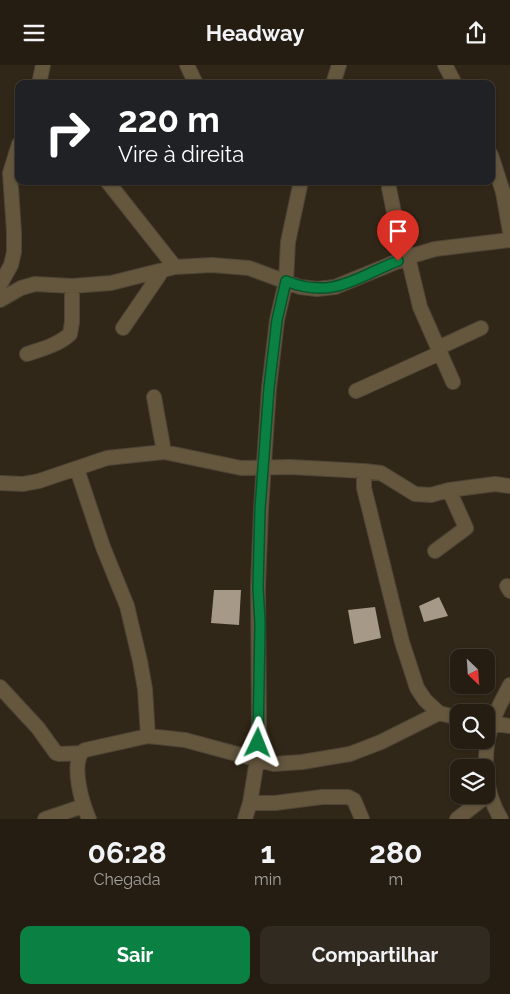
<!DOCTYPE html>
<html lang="pt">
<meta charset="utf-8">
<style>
:root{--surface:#251d12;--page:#312a20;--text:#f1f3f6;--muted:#a3a29f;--line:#423b32;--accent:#0b8043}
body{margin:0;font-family:Raleway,sans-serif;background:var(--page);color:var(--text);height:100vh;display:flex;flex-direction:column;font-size:19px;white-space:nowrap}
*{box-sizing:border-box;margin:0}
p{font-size:16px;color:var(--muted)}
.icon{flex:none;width:28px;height:28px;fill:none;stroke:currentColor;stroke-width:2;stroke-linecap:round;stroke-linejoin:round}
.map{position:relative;height:754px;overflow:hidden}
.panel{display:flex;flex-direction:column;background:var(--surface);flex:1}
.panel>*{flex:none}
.top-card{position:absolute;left:15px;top:15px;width:480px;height:105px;border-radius:10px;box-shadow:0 1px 4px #0004,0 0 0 1px var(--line);background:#202124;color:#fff;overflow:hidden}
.needle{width:32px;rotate:155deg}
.controls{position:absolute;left:450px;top:584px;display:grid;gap:10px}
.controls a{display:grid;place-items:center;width:45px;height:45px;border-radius:10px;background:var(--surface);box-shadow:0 1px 4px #0004,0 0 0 1px var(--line);font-size:25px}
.pin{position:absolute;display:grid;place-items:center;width:42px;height:42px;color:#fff;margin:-51px -21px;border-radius:50% 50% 50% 0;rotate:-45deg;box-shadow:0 0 5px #0007}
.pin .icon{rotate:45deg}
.me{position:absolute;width:55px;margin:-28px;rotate:2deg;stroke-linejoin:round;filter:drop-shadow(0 0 4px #0008)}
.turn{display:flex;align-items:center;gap:18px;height:105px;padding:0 20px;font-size:22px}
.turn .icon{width:65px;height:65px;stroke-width:2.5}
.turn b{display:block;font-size:35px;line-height:42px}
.eta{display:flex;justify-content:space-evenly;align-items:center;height:85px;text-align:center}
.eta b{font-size:30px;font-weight:700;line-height:35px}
.primary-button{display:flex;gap:10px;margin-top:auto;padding:10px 20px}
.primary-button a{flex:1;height:58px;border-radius:10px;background:var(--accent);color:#fff;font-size:20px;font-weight:700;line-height:58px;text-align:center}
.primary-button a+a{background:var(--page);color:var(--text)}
header{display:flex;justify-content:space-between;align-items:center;height:65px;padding:0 20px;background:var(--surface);font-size:22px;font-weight:700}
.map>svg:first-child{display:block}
.building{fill:#a69987}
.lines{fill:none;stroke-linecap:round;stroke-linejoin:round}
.minor-casing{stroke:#4e4536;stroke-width:16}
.minor{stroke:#65563e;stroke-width:14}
.route-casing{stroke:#07532c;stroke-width:12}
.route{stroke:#0b8043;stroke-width:9}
</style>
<header><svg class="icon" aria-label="menu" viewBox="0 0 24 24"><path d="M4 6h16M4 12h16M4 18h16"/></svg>Headway<svg class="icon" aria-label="share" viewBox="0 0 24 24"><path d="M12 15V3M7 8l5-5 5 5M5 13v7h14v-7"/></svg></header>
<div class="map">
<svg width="510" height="754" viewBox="0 0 510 754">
<rect width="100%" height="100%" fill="#312718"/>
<path class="building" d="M214,525H241L239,560L211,558Z
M439,532L448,551L424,557L419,541Z
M375,542L381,573L354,579L348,545Z"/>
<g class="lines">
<defs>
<path id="minor" d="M187,0L196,19
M445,0L455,19
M39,19L43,0
M333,19L339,0
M491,90L503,127L510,167
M107,116L175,202
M389,123L398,167L408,192L420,242L453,317
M0,220L11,200L14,187V167L10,108L19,79
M0,235L21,223L35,219L72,221L111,218L175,202L212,200L249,203L300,222L317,224L335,222L408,192L435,184L510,175
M123,263L162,206
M438,283L481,263
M27,289C42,284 58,280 70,269L72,257V221
M356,326L440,288
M154,332L164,387
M77,404L103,482L127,541L140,596L145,624L148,671
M364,406V423L368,439L402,577L417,623L425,635L439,648
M0,418L23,419L39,416L107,393L164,387L241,403L290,402L364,406L381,408L415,429L431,430L449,425L495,419L510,421
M435,486L466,463L449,425
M507,521L510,526
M0,622L38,663L56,688L59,689L81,688L85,685L148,671L185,675L274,699L302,697L350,689L381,677L439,648L459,653
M492,658L510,661
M81,688C72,704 82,738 89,754
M250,738H275L322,732H348L354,735L362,754
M45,754L83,741
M245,754L250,738L257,695L259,660L258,522L261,444L269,323L277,255L286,216L288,177L301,116
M457,754L489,729
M501,754C484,727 482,689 492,659C496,645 504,632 510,620"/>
</defs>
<use href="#minor" class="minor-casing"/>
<use href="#minor" class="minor"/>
</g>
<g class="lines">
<defs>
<path id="route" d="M258,678L260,558L258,522L260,444L269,323L277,255L286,216C333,235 356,212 398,196"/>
</defs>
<use href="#route" class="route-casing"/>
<use href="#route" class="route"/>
</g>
</svg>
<div class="controls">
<a><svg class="needle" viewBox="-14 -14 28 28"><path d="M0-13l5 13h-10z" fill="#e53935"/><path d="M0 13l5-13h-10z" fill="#a3a29f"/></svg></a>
<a><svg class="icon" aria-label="search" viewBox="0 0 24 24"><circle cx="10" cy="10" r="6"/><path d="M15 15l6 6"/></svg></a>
<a><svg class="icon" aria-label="layers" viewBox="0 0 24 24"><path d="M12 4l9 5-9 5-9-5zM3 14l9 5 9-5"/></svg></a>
</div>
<div class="pin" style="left:398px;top:196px;background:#d93025"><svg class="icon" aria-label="arrive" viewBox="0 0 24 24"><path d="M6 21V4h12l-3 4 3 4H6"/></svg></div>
<svg class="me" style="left:258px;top:678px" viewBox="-20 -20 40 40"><path d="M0-17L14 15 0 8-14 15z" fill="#0b8043" stroke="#fff" stroke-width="4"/></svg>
<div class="top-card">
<div class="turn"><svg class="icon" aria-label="right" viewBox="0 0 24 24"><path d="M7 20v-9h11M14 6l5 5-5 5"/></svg><div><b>220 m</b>Vire à direita</div></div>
</div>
</div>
<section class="panel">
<div class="eta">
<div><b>06:28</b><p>Chegada</p></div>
<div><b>1</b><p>min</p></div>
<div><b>280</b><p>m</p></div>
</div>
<div class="primary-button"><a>Sair</a><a>Compartilhar</a></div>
</section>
